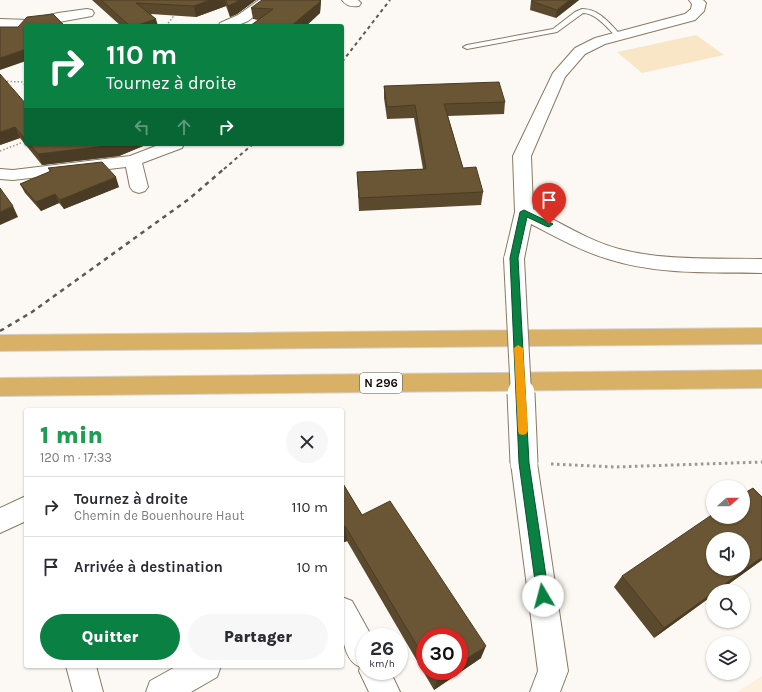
<!DOCTYPE html>
<html lang="fr">
<meta charset="utf-8">
<style>
:root{--surface:#fff;--page:#f7f7f7;--text:#2b2b33;--muted:#7c7c81;--line:#e1e1e2;--accent:#0b8043}
body{margin:0;font-family:Karla,sans-serif;background:var(--page);color:var(--text);height:100vh;display:flex;flex-direction:column;font-size:15px;white-space:nowrap}
*{box-sizing:border-box;margin:0}
p{font-size:13px;color:var(--muted)}
.icon{flex:none;width:22px;height:22px;fill:none;stroke:currentColor;stroke-width:2;stroke-linecap:round;stroke-linejoin:round}
.map{position:relative;flex:1;overflow:hidden}
.side{position:absolute;left:24px;top:408px;width:320px;height:260px;display:flex;flex-direction:column;background:var(--surface);border-radius:4px;box-shadow:0 1px 3px #0004}
.side>*{flex:none}
.banner{position:absolute;left:24px;top:24px;width:320px;height:122px;border-radius:4px;box-shadow:0 1px 3px #0004;background:#0b8043;color:#fff;overflow:hidden}
.needle{width:26px;rotate:69deg}
.controls{position:absolute;left:706px;top:480px;display:grid;gap:8px}
.controls a{display:grid;place-items:center;width:44px;height:44px;border-radius:50%;background:var(--surface);box-shadow:0 1px 3px #0004;font-size:20px}
.speed{position:absolute;left:356px;top:628px;display:flex;gap:8px;font-size:20px;font-weight:700;text-align:center}
.speed>*{display:grid;place-content:center;width:52px;height:52px;border-radius:50%;background:var(--surface);box-shadow:0 1px 3px #0004;line-height:1}
.speed small{font-size:10px;font-weight:400}
.speed .limit{border:6px solid #d22;background:#fff;color:#111}
.pin{position:absolute;display:grid;place-items:center;width:34px;height:34px;color:#fff;margin:-41px -17px;border-radius:50% 50% 50% 0;rotate:-45deg;box-shadow:0 0 4px #0007}
.pin .icon{rotate:45deg}
.me{position:absolute;width:44px;margin:-22px;rotate:352deg;stroke-linejoin:round;filter:drop-shadow(0 0 3px #0008)}
.turn{display:flex;align-items:center;gap:14px;height:84px;padding:0 16px;font-size:18px}
.turn .icon{width:52px;height:52px;stroke-width:2.5}
.turn b{display:block;font-size:28px;line-height:34px}
.lanes{display:flex;align-items:center;height:38px;padding:0 16px;background:#0003;justify-content:center;gap:20px;direction:ltr}
.lanes .off{opacity:.35}
.round{display:grid;place-items:center;flex:none;width:42px;height:42px;border-radius:21px;background:var(--page)}
.summary{display:flex;align-items:center;justify-content:space-between;height:68px;padding:0 16px}
h1{font-size:24px;font-weight:800;line-height:30px;color:#1e9e55}
.cta{display:flex;gap:8px;margin-top:auto;padding:8px 16px}
.cta a{flex:1;height:46px;border-radius:24px;background:var(--accent);color:#fff;font-size:16px;font-weight:800;line-height:46px;text-align:center}
.cta a+a{background:var(--page);color:var(--text)}
ul{padding:0;list-style:none}
li{display:flex;align-items:center;gap:12px;height:60px;padding:0 16px;border-top:1px solid var(--line)}
li div{flex:1}
li b{display:block;font-size:15px}
li em{font-style:normal}
.map>svg:first-child{display:block}
.built{fill:#fdf0dd}
.green{fill:#f9e6c7}
.lines{fill:none;stroke-linecap:round;stroke-linejoin:round}
.service-casing{stroke:#887a63;stroke-width:2}
.minor-casing{stroke:#887a63;stroke-width:2}
.trunk-casing{stroke:#d4d3d2;stroke-width:2}
.path-far1{stroke:#9a9690;stroke-width:1.5;stroke-dasharray:1.5 2;stroke-linecap:butt}
.path{stroke:#9a9690;stroke-width:3;stroke-dasharray:2.5 3.5;stroke-linecap:butt}
.service{fill:#fff;fill-rule:evenodd}
.minor{fill:#fff;fill-rule:evenodd}
.trunk{fill:#d8b066;fill-rule:evenodd}
.rail-far1{stroke:#5c5751;stroke-width:2;stroke-dasharray:3.5 3.5;stroke-linecap:butt}
.rail{stroke:#5c5751;stroke-width:2.5;stroke-dasharray:4.5 4.5;stroke-linecap:butt}
.minor-bridge-far1-casing{stroke:#887a63;stroke-width:22;stroke-linecap:butt}
.minor-bridge-casing{stroke:#887a63;stroke-width:29;stroke-linecap:butt}
.minor-bridge-far1{stroke:#fff;stroke-width:20}
.minor-bridge{stroke:#fff;stroke-width:27}
.wall{fill:#5b492d;fill-rule:evenodd}
.shaded-wall{fill:#4a3c24}
.building{fill:#6a5534;stroke:#4a3c24;fill-rule:evenodd}
.route{fill:#0b8043;stroke:#07532c}
.slow{fill:#f59e0b}
.labels{text-anchor:middle;stroke-width:4;stroke-linejoin:round;paint-order:stroke}
.shield{fill:#fff;stroke:#58544f;stroke-width:1}
.shield-label{font-size:12px;font-weight:bold;fill:#110b04}
</style>
<div class="map">
<svg width="762" height="692" viewBox="0 0 762 692">
<rect width="100%" height="100%" fill="#fcf9f4"/>
<path class="built" d="M762,676V692H737Z"/>
<path class="green" d="M696,35L724,55L642,73L617,52Z"/>
<g class="lines">
<defs>
<path id="service" d="M582,9C599,9 609,23 620,34V36H616C607,28 596,13 583,13L557,32L467,49L463,47L467,45L553,29L575,12Z"/>
<path id="minor" d="M259,0H270L272,2L248,21L236,26H218L220,23L238,15Z
M342,0H358L361,3L359,6C352,7 346,6 342,0Z
M689,0H703L706,3L704,11L695,20L605,44L585,54L565,77L531,156L533,209C561,223 589,241 619,249C665,261 715,258 762,259V273C711,272 658,275 608,259C581,251 556,237 531,224L524,259L521,264L514,266L507,264L504,259L515,212L513,156L553,73L575,48L595,38L685,14L691,9L692,4Z
M87,9L92,10L94,13L92,16L37,26H26V28L0,27V19L28,20L58,13Z
M161,144H184L182,148L142,163L148,187L145,191L139,193L133,191L130,187L126,167L13,180L0,179V169L13,170L130,156Z
M524,452L533,455L537,463L568,671L560,692H530L538,671L511,463L515,455Z
M26,496V521L0,533V508Z
M342,597L352,601L372,637H365V671H390L400,692H369L359,671L360,667C338,658 342,617 342,597Z
M66,666H96L103,692H73Z
M177,666H221L217,677L191,692H146L150,681Z"/>
<path id="trunk" d="M762,328V344L0,351V335Z
M762,370V388L0,396V378Z"/>
</defs>
<use href="#service" class="service-casing"/>
<use href="#minor" class="minor-casing"/>
<use href="#trunk" class="trunk-casing"/>
<path class="path-far1" d="M166,26L176,13
M0,81L22,82L26,86
M0,151L26,141"/>
<path class="path" d="M551,464L615,467L762,462"/>
<use href="#service" class="service"/>
<use href="#minor" class="minor"/>
<use href="#trunk" class="trunk"/>
<path class="rail-far1" d="M342,62L390,0
M224,169L253,144"/>
<path class="rail" d="M0,331L32,312L189,199L225,168"/>
<defs>
<path id="minor-bridge-far1" d="M514,259L521,394"/>
<path id="minor-bridge" d="M521,393L524,463"/>
</defs>
<use href="#minor-bridge-far1" class="minor-bridge-far1-casing"/>
<use href="#minor-bridge" class="minor-bridge-casing"/>
<use href="#minor-bridge-far1" class="minor-bridge-far1"/>
<use href="#minor-bridge" class="minor-bridge"/>
</g>
<path class="wall" d="M92,0H256L237,14L230,17L226,6L196,17L151,14L158,26H121Z
M262,0H321L320,13L306,26H250L258,20L253,19L251,8Z
M579,0L556,18L530,10L531,1Z
M384,86L505,102L504,114L448,116L463,168L483,192L481,205L359,211L357,172L423,169L414,118L387,119L384,98Z
M26,104V144H148L119,156L42,165L20,138L0,145Z
M48,168L119,187L64,209L59,203L41,211L25,193L20,184L50,172Z
M342,482L362,515L481,658L434,690L347,541L342,543ZM425,637L459,671H425Z
M762,560L654,638L614,587L622,576Z"/>
<path class="shaded-wall" d="M210,0H225L226,6L196,17L194,6Z
M239,0H256L237,14L230,17L228,6Z
M320,0H321L320,13L306,26H291Z
M570,0H579L556,18L557,10Z
M156,19L158,26H135Z
M26,49V61L0,70V58Z
M15,127L20,138L0,145V132Z
M118,144H148L119,156L42,165L38,154Z
M116,177L119,187L64,209L60,200Z
M55,194L59,203L41,211L36,202Z
M13,206L18,217L0,225V212Z
M345,526L347,541L342,543V528Z
M762,557V560L719,591H715Z
M713,593V595L654,638L664,628Z
M486,646L481,658L434,690L437,679L449,671H459V664Z"/>
<path class="building" d="M101,0H210L194,6L136,3L156,19L135,26H130Z
M226,0H239L235,3L228,6Z
M262,0H320V2L291,26H250L273,9L251,8Z
M533,0H570L557,10L531,1Z
M53,14L65,26H26V49L0,58V27H18L27,17Z
M0,74L26,104V140L15,127L0,132Z
M499,82L505,102L444,104L463,168L476,167L483,192L359,198L357,172L426,169L415,105L387,107L384,86Z
M29,144H118L115,145L38,154Z
M102,162L116,177L60,200L55,194L36,202L20,184L51,171L48,168Z
M0,188L13,206L0,212Z
M342,482L362,515L390,501L486,646L459,664V637H425V659L345,526L342,528Z
M753,488L762,497V557L715,591H713V593L664,628L622,576L713,514V517H743V494ZM713,539H743V569H713Z
M432,671H449L437,679Z"/>
<path class="route" d="M524,210L553,224L549,227L546,226L527,217L518,258L529,463L549,596L547,601L543,602L539,601L537,596L519,463L510,258L520,212Z"/>
<path class="slow" d="M518,345L523,348L528,431L526,434L523,435L519,434L518,431L514,348Z"/>
<g class="labels">
<rect class="shield" x="360" y="373" width="42" height="20" rx="3"/>
<g class="shield-label">
<text x="381" y="387">N 296</text>
</g>
</g>
</svg>
<div class="controls">
<a><svg class="needle" viewBox="-14 -14 28 28"><path d="M0-13l5 13h-10z" fill="#e53935"/><path d="M0 13l5-13h-10z" fill="#7c7c81"/></svg></a>
<a><svg class="icon" aria-label="sound" viewBox="0 0 24 24"><path d="M4 9h4l5-4v14l-5-4H4zM17 9q2 3 0 6"/></svg></a>
<a><svg class="icon" aria-label="search" viewBox="0 0 24 24"><circle cx="10" cy="10" r="6"/><path d="M15 15l6 6"/></svg></a>
<a><svg class="icon" aria-label="layers" viewBox="0 0 24 24"><path d="M12 4l9 5-9 5-9-5zM3 14l9 5 9-5"/></svg></a>
</div>
<div class="speed"><div>26<small>km/h</small></div><div class="limit">30</div></div>
<div class="pin" style="left:549px;top:224px;background:#d93025"><svg class="icon" aria-label="arrive" viewBox="0 0 24 24"><path d="M6 21V4h12l-3 4 3 4H6"/></svg></div>
<svg class="me" style="left:543px;top:596px" viewBox="-20 -20 40 40"><circle r="19" fill="#fff"/><path d="M0-13L10 11 0 6-10 11z" fill="#0b8043"/></svg>
<div class="banner">
<div class="turn"><svg class="icon" aria-label="right" viewBox="0 0 24 24"><path d="M7 20v-9h11M14 6l5 5-5 5"/></svg><div><b>110 m</b>Tournez à droite</div></div>
<div class="lanes"><svg class="icon off" aria-label="left" viewBox="0 0 24 24"><path d="M17 20v-9H6M10 6l-5 5 5 5"/></svg><svg class="icon off" aria-label="ahead" viewBox="0 0 24 24"><path d="M12 20V5M6 11l6-6 6 6"/></svg><svg class="icon" aria-label="right" viewBox="0 0 24 24"><path d="M7 20v-9h11M14 6l5 5-5 5"/></svg></div>
</div>
<section class="side">
<div class="summary"><div><h1>1 min</h1><p>120 m · 17:33</p></div><a class="round"><svg class="icon" aria-label="close" viewBox="0 0 24 24"><path d="M6 6l12 12M18 6L6 18"/></svg></a></div>
<ul>
<li><svg class="icon" aria-label="right" viewBox="0 0 24 24"><path d="M7 20v-9h11M14 6l5 5-5 5"/></svg><div><b>Tournez à droite</b><p>Chemin de Bouenhoure Haut</p></div><em>110 m</em></li>
<li><svg class="icon" aria-label="arrive" viewBox="0 0 24 24"><path d="M6 21V4h12l-3 4 3 4H6"/></svg><div><b>Arrivée à destination</b></div><em>10 m</em></li>
</ul>
<div class="cta"><a>Quitter</a><a>Partager</a></div>
</section>
</div>
